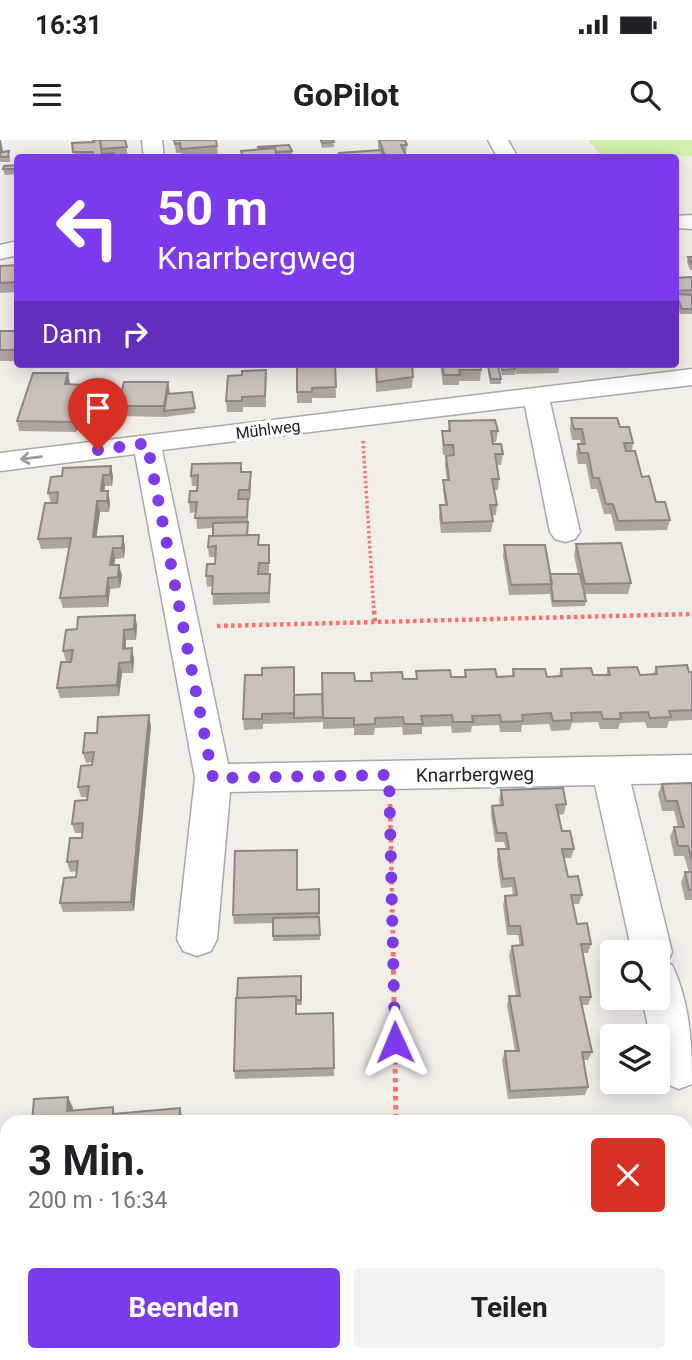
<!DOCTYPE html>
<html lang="de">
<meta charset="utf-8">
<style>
:root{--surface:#fff;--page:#f2f2f2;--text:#202124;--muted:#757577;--accent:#7c3aed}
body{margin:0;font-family:Roboto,sans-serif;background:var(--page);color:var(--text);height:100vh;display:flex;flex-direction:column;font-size:26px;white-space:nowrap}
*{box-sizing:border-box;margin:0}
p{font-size:23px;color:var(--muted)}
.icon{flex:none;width:38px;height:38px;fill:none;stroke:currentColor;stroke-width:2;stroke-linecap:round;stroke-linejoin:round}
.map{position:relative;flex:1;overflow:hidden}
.panel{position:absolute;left:0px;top:975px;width:693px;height:247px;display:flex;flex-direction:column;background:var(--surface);border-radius:21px 21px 0 0;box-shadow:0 4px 18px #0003}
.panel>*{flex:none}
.guide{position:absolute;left:14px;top:14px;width:665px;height:214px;border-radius:7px;box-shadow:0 4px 18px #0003;background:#7c3aed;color:#fff;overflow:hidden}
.tools{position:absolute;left:600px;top:800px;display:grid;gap:14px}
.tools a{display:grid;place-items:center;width:70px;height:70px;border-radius:7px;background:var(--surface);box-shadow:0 4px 18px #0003;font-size:35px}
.pin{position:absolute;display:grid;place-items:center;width:60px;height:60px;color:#fff;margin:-72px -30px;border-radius:50% 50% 50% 0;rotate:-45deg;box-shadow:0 0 7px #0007}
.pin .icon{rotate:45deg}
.me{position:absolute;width:77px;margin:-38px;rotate:359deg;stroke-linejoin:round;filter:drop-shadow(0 0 5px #0008)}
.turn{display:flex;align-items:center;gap:24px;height:147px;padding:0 28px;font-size:32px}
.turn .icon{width:91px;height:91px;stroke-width:2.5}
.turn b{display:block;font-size:49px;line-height:60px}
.then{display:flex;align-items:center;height:66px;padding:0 28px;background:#0003;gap:14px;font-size:26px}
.round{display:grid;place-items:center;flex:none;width:74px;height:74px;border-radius:7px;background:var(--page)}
.head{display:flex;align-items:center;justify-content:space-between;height:119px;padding:0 28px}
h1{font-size:42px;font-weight:700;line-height:52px}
.cta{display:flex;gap:14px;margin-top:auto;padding:14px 28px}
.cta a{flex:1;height:80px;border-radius:7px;background:var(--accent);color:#fff;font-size:28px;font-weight:700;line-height:80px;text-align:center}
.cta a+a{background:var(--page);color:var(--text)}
.status{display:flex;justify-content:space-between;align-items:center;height:49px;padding:0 35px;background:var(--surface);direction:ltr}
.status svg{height:19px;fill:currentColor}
header{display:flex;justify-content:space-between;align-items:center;height:91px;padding:0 28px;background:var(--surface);font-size:32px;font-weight:700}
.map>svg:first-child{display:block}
.grass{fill:#d1f0aa}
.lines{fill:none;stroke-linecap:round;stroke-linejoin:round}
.street-casing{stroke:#a9a9a9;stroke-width:3}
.path-far2{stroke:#ff726c;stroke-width:3.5;stroke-dasharray:2.5 2.5;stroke-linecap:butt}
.path-far1{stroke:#ff726c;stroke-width:4.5;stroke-dasharray:3.5 3.5;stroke-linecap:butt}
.path{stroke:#ff726c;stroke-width:5;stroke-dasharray:4.5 4.5;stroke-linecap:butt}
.street{fill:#fff;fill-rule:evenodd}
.wall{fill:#afa5a0}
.shaded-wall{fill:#8e8682}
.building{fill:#cbc0ba;stroke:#8e8682;stroke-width:2}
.oneway{stroke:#9c9c9c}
.route{stroke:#7c3aed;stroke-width:12;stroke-dasharray:0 21.6}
.labels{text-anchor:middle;stroke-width:7;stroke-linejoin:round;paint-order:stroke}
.far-street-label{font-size:16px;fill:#222;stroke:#fff}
.street-label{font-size:19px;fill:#222;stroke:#fff}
</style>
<div class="status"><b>16:31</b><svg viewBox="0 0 49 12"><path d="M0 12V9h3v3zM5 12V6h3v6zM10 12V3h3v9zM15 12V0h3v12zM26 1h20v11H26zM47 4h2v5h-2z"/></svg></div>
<header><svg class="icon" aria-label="menu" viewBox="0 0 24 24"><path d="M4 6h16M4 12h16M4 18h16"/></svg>GoPilot<svg class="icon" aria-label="search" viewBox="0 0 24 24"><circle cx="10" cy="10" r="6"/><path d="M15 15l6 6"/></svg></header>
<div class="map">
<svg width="692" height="1220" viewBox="0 0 692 1220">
<rect width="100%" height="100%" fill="#f2eee8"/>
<path class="grass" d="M588,0H692V16L602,17Z"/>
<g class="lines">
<defs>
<path id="street" d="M142,0H162L164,18H144Z
M488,0H508L518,18H498Z
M692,75V89L676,88V76Z
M18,101V115L0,119V105Z
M692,229V245L550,262L580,392L575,399L565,402L555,399L550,392L525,266L162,310L228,624L692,615V643L631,644L672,812L667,823L672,825C690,863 692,903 692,944L679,949L664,943L658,930V896H650L642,858H658V812H632L595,645L230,652L217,799L211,811L197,816L183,811L177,799L195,638L135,314L0,331V313Z"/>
</defs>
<use href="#street" class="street-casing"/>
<path class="path-far2" d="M363,301L374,473"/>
<path class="path-far1" d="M374,471L375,482
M217,486L692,474
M390,664L393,804"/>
<path class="path" d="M393,803L396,982
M686,1145L692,1147
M475,1214L476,1220"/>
<use href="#street" class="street"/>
</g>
<path class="wall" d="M0,0L2,12L10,16V22H0Z
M125,0L128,17H74L72,3Z
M174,0L217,6L218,16L182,18L181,13H176Z
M320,0H333L334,7L322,8Z
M378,0H405L407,5L406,14L407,18H339V13L379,10L378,7Z
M241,11H292V16L284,18H242Z
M18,25V34L5,35L3,29Z
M688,117H692V130H690L687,122Z
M18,125V152L0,153V126Z
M692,137V174H680L676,161V138Z
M0,191H18L16,221H0Z
M335,224L336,258H312V263H297V252L310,227Z
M375,224L413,237L412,248L376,252Z
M440,224H480L481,230L480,241H459V245H443Z
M500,224H560L558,233L516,234L515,230V235H502Z
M488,227L501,239V244H490L488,232Z
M266,241V267H243V272H227L226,261Z
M70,244L87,255L85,263H113L114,268L108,290L77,289L76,292L19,291L17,281Z
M192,252L195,273L165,277L120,276L118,266L170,253L169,254Z
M571,278L620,287L633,303L632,311L642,337L656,362L670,380L667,390L615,391L611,374H604L597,349H591L586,324H578L576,314L578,304H581L580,300H572L570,289Z
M449,281L498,291L496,302H493V304L503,314L501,325H497L499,339L498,350H494L497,365L496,375L492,376L493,381L491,392L441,393L439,376L440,365H445L443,350V340H447L445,326L446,316L452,315H443L442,302V291H448Z
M111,326L113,337L112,346H105L104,351L110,362L109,372H100L96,397L123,396L125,407L124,418L115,419L114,425L122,435L120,448L110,449L108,467L63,468L60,458L69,408L41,409L38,399L51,363L48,353L62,336Z
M242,332L251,343L250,360L248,361V395H259V405H269V434H259H270V463L213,465L212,446L207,447L206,436L215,424L216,417H209L208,407L213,396V388L197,389L196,372L190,373L189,362L197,351V346H192L191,336Z
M576,404L631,443L628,454H585L586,461L585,466L552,467L550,454L509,455L503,416L504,405L550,434H578L574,415Z
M137,485L136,500H126V508L134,519L133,533H122L119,556L60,558L57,548L66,522L63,511Z
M656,527L692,532V580L669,581L667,588H647L645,582L620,583L618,589H600L598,582L572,583L570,590L551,591L549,584L522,585L521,592H500L499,585L472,586L471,592L452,593L451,586L422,587V594L403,595L402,587L375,588L374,595H354V588L323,589V582L263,584V589L244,590L243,579L294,555L322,554L355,541H371V533L403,539H416V531L451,537H464L465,530L497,537L512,536L513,529L547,537L559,536L561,529L593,535H606L608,528L640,535H653Z
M151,586L134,771L63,772L60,763L76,737L77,731L70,732L67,722L82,698V693H75L72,684L87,660V657H81L78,647L92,625V622L86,623L83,613L97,593Z
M692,643V760H685L681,742L685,732H689L684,716H674L670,697L674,687H678L674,671H662L658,654L662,644Z
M501,650L566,664L564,674L558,675L562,691L574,709L571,718H564L568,737L582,755L579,764H573L577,784L591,804L588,813H582L591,857L588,865H582L592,912L588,920H583L588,947L585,955L508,959L502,920L505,911H515L507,865L509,856H516L509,815L512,806H520L518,795H507L503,765L505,756L513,755L512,747L501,748L497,719L498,709H506L504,702H495L491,675L492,666L500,665L499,660Z
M297,710V750L319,749L320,800L273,801V783L234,784L233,775Z
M301,836L302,865H297V874L333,873L334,936L235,939L234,931Z
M7,1087V1140H0V1090L7,1089Z"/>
<path class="shaded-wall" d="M18,199V217L16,221L14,210Z
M68,233L70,244H65Z
M168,242L170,253L166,271H164L165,277L164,266Z
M85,245L87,255L79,284H76L77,289L76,292L74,282Z
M113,263L114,268L108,290L107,284Z
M111,326L113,337L112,346L110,335Z
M251,332V343L250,360L249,350Z
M103,335L105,346L103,362L101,351Z
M108,351L110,362L109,372L107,361Z
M97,361L100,372L95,407L93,397Z
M123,396L125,407L124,418L122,408Z
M113,408L115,419L113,436L110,425Z
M119,425L122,435L120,448L118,437Z
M108,438L110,449L108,467L106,456Z
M135,475L137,485L136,500L134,489Z
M124,490L126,500L125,519L123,509Z
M132,508L134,519L133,533L131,522Z
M119,523L122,533L119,556L117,545Z
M149,575L151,586L134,771L131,762Z
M68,957L73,968L72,982L67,971Z
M180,968L183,979V982H179Z"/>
<path class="building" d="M0,0L2,12L9,11L8,17H0Z
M93,0H100L102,14L114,13V18H93V12H73L72,3L94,2Z
M100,0H125L127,7L101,9Z
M174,0H216L217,6L181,9L180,3L175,4Z
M321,0H333L334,2L322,3Z
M379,0H405L407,5H401L407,18H386Z
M289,5L292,11L276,12L275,8L259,9L258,7Z
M275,8L277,17L283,16L284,18H243L241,11Z
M381,10L384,18H362L361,16L340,18L339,13Z
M18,25V29H3L4,26Z
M688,117H692V124H691Z
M18,125V142L0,143V126Z
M692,137V150L676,151V138Z
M676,154L692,155V169H682Z
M0,191H18V199L14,210H0Z
M310,224H335L336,247L312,248V252H297V227H310Z
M376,224H412L413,237L377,242Z
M442,224H480L481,230H459L460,235H444Z
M501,224H514L515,229L502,230Z
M498,226L501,239H491L488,227Z
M266,230L265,256L242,257V261H226L228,236L242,235V231Z
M33,233H68L65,244L85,245L74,282L17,281Z
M124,242H168L164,266H118Z
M192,252L195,268L164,271L167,254Z
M82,262L113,263L107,284H76Z
M571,278H617L620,287H629L633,303H624L626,311H635L642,337L649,336L656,362H665L670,380L618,381L613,364H606L599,338H593L588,313H580L578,304H585L582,289H574Z
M495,280L498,291H491L493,304H501L503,314H495L499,339H492L497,365H490L493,381L442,383L440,365H447L443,340H449L446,316L454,315L453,305H444L442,291H450L449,281Z
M241,323V332H251L249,350H239L238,359H248L247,377L195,378L197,362H189L190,351H197L198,335L191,336L192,324Z
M111,326L110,335H103L101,351H108L107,361H97L93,397L123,396L122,408H113L110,425H119L118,437L108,438L106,456L60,458L71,398L38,399L45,363H57L58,352L48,353L51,337L62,336L63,328Z
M248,382L247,395L213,396V383Z
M259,395L258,405H269V423H259L258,434H270L269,453L212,454L213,436H206L207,424H215L216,406L208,407L209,396Z
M621,403L631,443L585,444L576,404Z
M504,405H545L552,444L511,445Z
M550,434H580L586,461H553Z
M135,475L134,489L124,490L123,509L132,508L131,522L119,523L117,545L57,548L61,522H71L73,510L63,511L66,490L77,489L78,477Z
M687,525L689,532H692V570L669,571L671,577L650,578L648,572L620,573L621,579H603L601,572L571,573L572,580L553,581L551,573L522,575L523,581L501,582L500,575L472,576L473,582H453L452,575L421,576L423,584H404L403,577L375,578V584L354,585V578H323L322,533H354L355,541H372L371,533L402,532L403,539H417L416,531L450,530L451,537H466L465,530L495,529L497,537L514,536L513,529H545L547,537L562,536L561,529L591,528L593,535H610L608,528L637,527L640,535L657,534L656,527Z
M294,527V573L262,574V579H243L245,535H262V528Z
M322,554L323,577L294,578V555Z
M149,575L131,762L60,763L64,738L76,737L78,721L67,722L70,698H82L83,683L72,684L75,661L87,660L89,646L78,647L81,626L92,625L94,612L83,613L85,593H97L98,577Z
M692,643V720L688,706H678L674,687H684L677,661H666L662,644Z
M563,648L566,664L556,665L562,691H570L574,709H562L568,737L578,736L582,755H571L577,784L587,783L591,804H581L591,857H580L592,912H582L588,947L510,951L505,911H519L509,856H520L512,806L523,805L520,786H509L505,756L517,755L514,738L503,739L498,709H509L506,693H497L492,666L503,665L501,650Z
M297,710V750L319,749V773L233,775L235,711Z
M685,732H692V750H689Z
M319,777L320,795L273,796V778Z
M301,836V860H296V856L237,858L238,838Z
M296,856V874L333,873L334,928L234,931L236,858Z
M68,957L67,971L113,967V974L180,968L179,982H32L34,959Z
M632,978L633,982H562Z
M7,1087V1131H0V1090L7,1089Z
M308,1214H394L395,1220H308Z"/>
<defs><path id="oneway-shaft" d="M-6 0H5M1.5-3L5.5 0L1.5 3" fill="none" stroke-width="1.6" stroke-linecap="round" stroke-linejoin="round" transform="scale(1.75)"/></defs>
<use class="oneway" href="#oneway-shaft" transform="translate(31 318) rotate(173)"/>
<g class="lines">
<path class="route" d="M98,310L147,303L213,638L389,635L395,902"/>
</g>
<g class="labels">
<g class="far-street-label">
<text transform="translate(268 289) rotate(-7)" y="6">Mühlweg</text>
</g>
<g class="street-label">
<text transform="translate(475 634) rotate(-1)" y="7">Knarrbergweg</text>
</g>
</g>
</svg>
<div class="tools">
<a><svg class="icon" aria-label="search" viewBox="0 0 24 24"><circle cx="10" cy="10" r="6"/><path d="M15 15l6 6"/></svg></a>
<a><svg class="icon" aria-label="layers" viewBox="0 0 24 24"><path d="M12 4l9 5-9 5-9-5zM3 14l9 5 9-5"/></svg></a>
</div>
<div class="pin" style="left:98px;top:310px;background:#d93025"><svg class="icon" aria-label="arrive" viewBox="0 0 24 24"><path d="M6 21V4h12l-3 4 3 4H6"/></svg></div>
<svg class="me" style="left:395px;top:902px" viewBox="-20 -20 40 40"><path d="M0-17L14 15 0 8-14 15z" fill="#7c3aed" stroke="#fff" stroke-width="4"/></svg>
<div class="guide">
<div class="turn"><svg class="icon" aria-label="left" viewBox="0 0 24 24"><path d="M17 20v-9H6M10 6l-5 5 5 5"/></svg><div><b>50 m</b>Knarrbergweg</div></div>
<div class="then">Dann<svg class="icon" aria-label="right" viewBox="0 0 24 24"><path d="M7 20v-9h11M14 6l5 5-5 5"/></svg></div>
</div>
<section class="panel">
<div class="head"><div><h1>3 Min.</h1><p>200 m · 16:34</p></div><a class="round" style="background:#d93025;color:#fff"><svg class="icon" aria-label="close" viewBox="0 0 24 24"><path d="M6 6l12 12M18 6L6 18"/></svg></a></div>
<div class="cta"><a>Beenden</a><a>Teilen</a></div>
</section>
</div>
